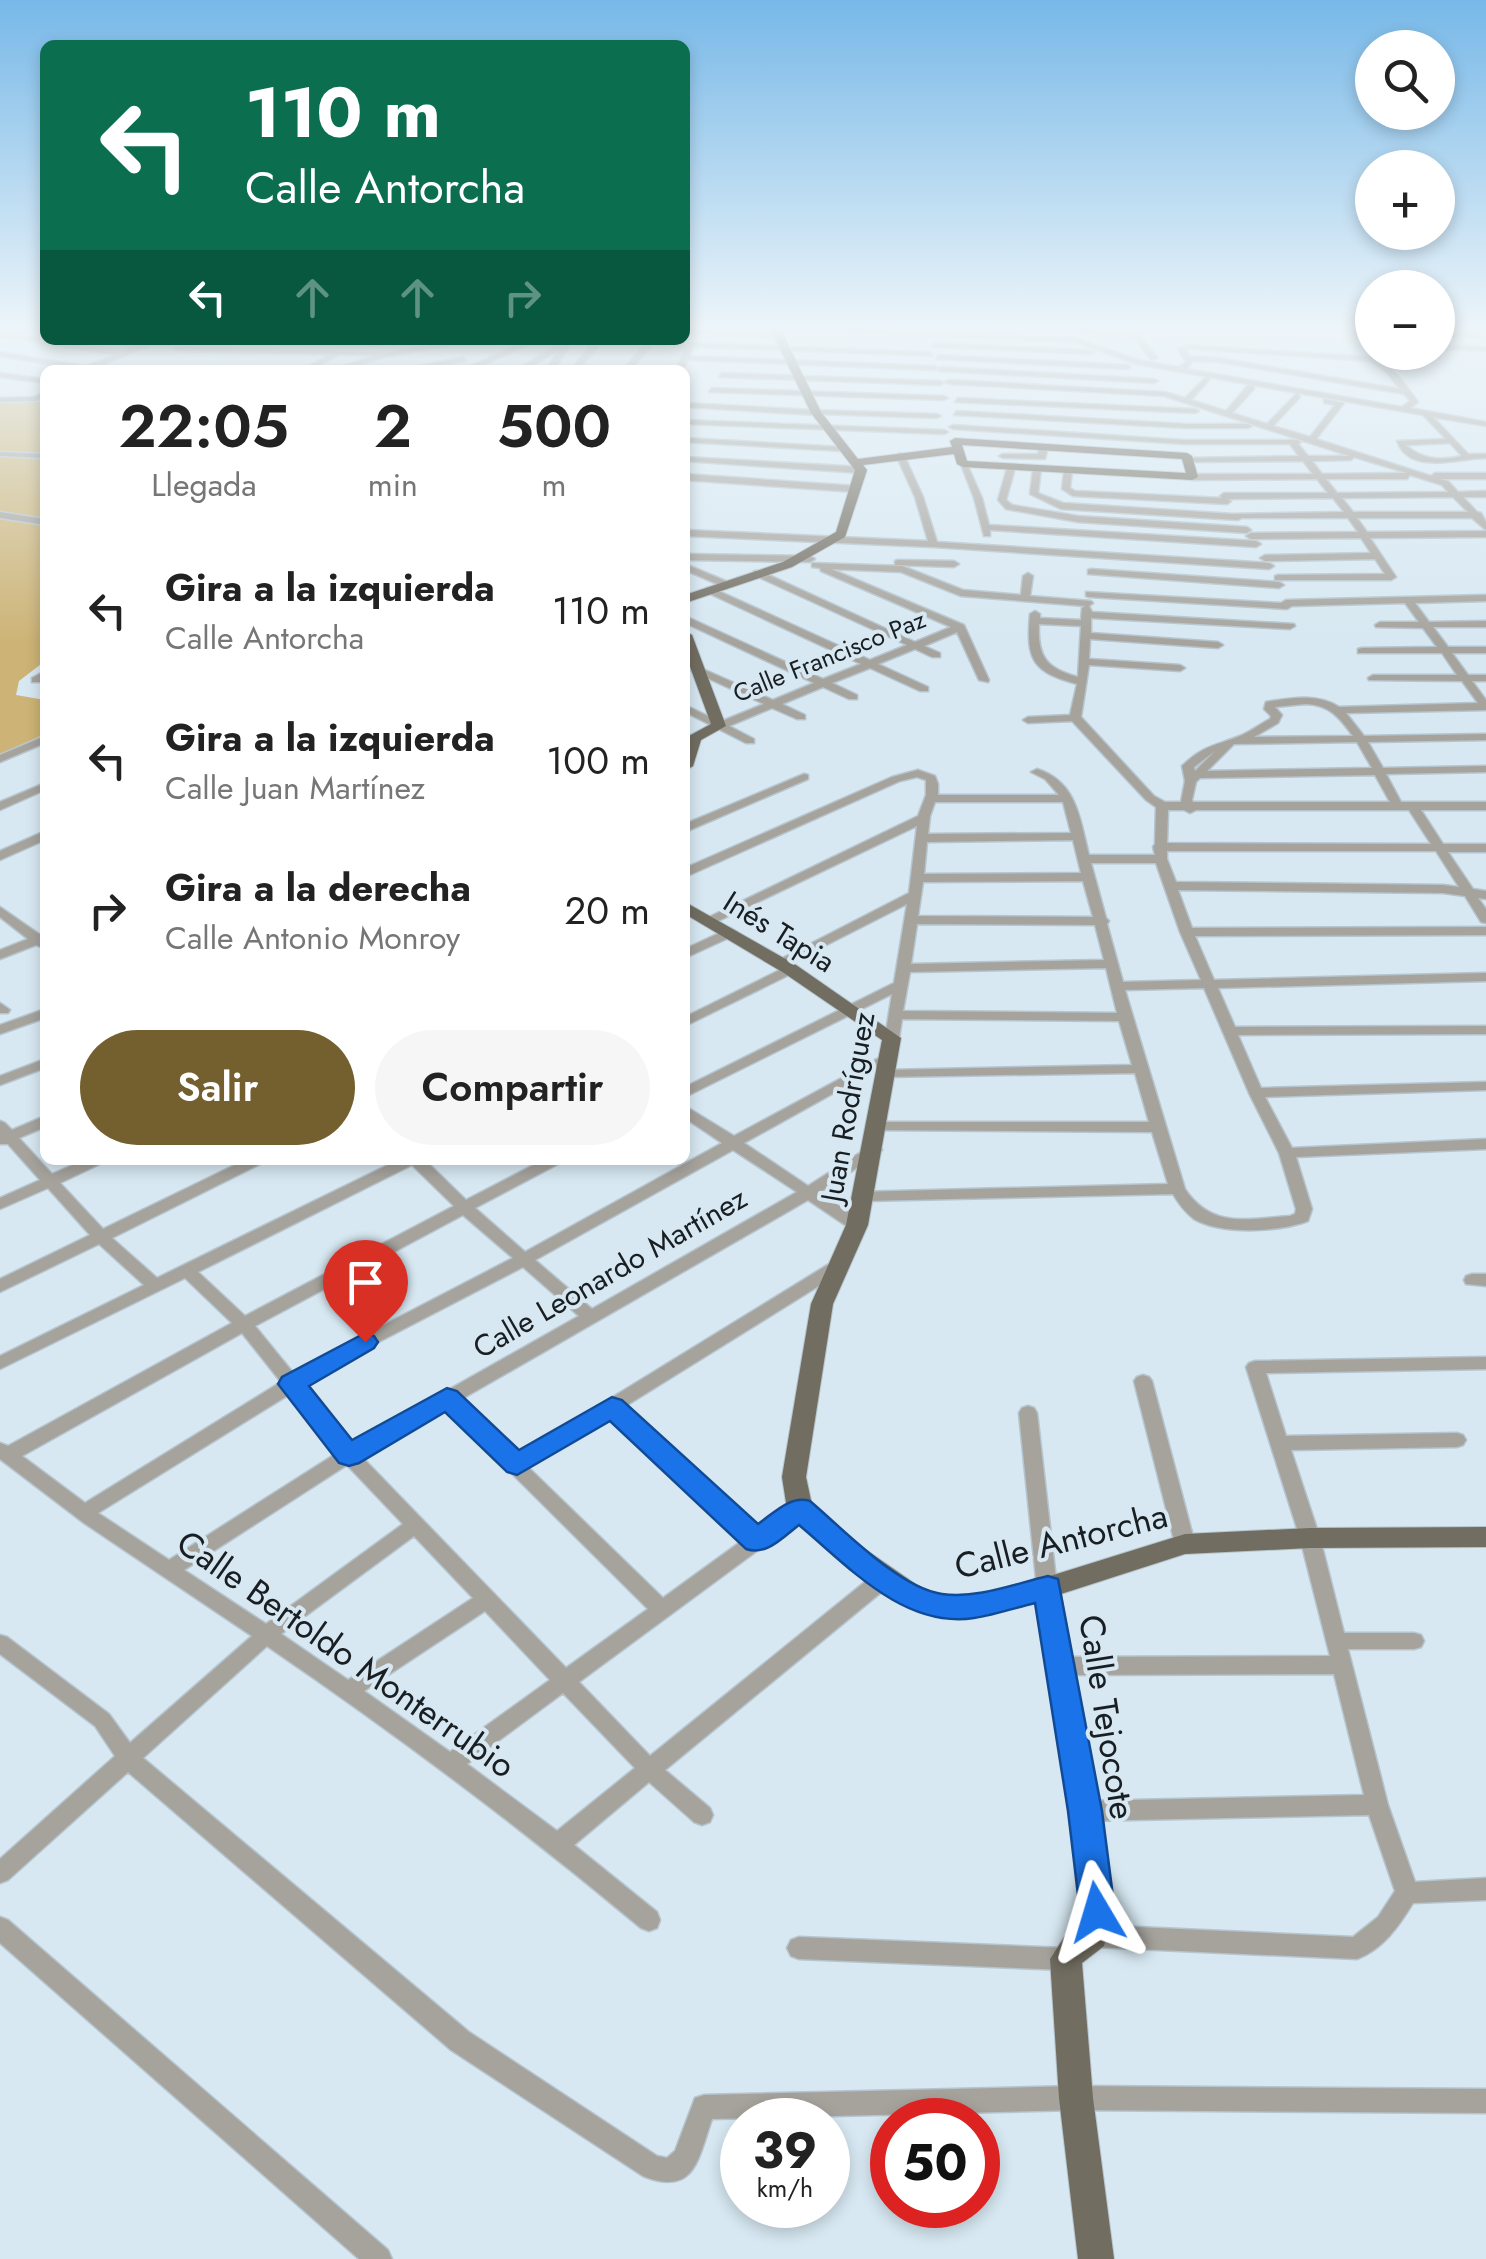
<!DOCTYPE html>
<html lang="es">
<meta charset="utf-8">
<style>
:root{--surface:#fff;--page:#f6f6f6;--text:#222;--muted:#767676;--accent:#74602f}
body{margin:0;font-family:Jost,sans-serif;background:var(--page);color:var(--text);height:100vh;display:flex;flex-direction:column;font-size:38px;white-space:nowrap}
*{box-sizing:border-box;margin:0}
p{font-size:32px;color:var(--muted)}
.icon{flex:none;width:55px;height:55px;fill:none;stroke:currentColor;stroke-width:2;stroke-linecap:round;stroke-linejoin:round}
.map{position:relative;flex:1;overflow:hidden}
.sheet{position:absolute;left:40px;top:365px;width:650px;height:800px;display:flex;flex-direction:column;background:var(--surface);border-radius:15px;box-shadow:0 5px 15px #0003}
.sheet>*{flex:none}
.guide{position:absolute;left:40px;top:40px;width:650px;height:305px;border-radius:15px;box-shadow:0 5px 15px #0003;background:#0b6e4f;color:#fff;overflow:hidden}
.fabs{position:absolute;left:1355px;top:30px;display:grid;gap:20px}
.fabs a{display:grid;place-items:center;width:100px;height:100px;border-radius:50%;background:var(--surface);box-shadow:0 5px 15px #0003;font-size:50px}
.speed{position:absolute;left:720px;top:2098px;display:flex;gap:20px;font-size:50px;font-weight:700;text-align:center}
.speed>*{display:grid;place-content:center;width:130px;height:130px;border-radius:50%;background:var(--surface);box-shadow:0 5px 15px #0003;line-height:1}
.speed small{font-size:25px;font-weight:400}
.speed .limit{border:15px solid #d22;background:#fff;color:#111}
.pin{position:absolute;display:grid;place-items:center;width:85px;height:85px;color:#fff;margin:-102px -42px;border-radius:50% 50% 50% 0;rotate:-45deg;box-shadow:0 0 10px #0007}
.pin .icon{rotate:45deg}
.me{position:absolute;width:110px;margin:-55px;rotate:353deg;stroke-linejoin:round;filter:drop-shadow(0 0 8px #0008)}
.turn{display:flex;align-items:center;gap:35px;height:210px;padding:0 40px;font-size:45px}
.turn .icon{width:130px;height:130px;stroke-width:2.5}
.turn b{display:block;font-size:70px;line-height:85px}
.lanes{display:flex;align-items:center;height:95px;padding:0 40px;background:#0003;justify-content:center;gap:50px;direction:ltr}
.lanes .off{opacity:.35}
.eta{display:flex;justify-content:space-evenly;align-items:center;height:170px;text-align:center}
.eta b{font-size:60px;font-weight:600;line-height:70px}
.button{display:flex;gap:20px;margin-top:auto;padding:20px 40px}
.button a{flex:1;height:115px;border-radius:60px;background:var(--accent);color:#fff;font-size:40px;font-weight:600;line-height:115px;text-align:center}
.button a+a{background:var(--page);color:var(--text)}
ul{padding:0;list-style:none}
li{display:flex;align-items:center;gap:30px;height:150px;padding:0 40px}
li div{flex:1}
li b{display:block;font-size:38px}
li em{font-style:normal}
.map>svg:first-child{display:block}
.green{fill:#cdb375}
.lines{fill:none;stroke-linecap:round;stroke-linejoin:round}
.minor-casing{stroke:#b5c4cd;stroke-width:3}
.major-casing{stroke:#b5c4cd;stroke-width:2}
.minor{fill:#a6a39d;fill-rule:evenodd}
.major{fill:#726d61;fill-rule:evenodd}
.route{fill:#1a73e8;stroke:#114b97;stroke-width:2.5}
.labels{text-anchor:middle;stroke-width:8;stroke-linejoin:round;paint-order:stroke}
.far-street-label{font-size:25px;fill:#181e22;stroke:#d7e8f2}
.street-label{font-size:30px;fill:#181e22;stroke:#d7e8f2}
.near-street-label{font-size:35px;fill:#181e22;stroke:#d7e8f2}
</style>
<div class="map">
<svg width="1486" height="2259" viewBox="0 0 1486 2259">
<rect width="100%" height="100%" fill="#d7e8f2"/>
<path class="green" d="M45,395V661L19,681L16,695L45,700V734L0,754V398Z"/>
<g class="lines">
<defs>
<path id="minor" d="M806,328H845L1076,338L1138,360L1179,367L1186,362L1178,349L1189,345L1374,357C1393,367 1405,384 1418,402L1410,408L1486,422V426L1433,417L1468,454H1486V458C1458,458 1410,476 1397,441L1446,439L1423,415L1298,393L1300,397L1273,426L1310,437L1335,405L1324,403V399L1344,403L1316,439L1431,476L1435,473H1486V479H1440L1448,481L1458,492L1486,491V497H1463L1477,512L1481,513L1486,522V530L1472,518H1357L1367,532L1486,531V537L1370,538L1396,577L1391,580H1275V576L1278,575L1385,574L1375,559L1265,561L1260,558L1265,555L1371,553L1361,538L1251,539L1246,536L1251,533L1358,532L1348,518H1242L1238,520L1061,509L1030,494L1033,469L1037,467L1041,469L1038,493L1063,503L1233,514L1344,512L1333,498L1228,499L1231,501L1227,504L1073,496L1062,489L1064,471L1068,468L1072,471L1070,488L1075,491L1222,498L1220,496L1224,493H1328L1317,479L1192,480L1188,477L1192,474H1313L1303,461L1188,462L1184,460L1188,458L1299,456L1290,444H1184L953,429L949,427L953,425L1184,440H1297L1301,442L1298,444L1308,456H1350L1164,396L949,384L945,382L949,380L1165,392L1185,398L1206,377L1210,379L1191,400L1226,411L1248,385H1254V389L1232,413L1267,424L1297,393L1136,364L1075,342L809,330ZM1189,349L1370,361L1387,373L1400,389L1219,358L1190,356L1186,350ZM1193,361L1219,362L1404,394L1410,401L1402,407L1187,369ZM1450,443L1462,456C1441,461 1422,460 1406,445ZM1354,457L1407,473L1322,474L1312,461L1351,460ZM1410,475L1442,485L1448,492L1337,493L1326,479H1407ZM1453,497L1468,512H1353L1342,498Z
M690,329L780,334L783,336L780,338L688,332Z
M1081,329L1138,334L1158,358L1151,360L1134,337L1079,332Z
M0,332L123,351L151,340H161L91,370H80L0,356V352L86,366L115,355L0,336Z
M1438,332L1478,333L1481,335L1478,337L1438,336Z
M376,340H391L387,342Z
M459,340H475L385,357L343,370H331L376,355L340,354L311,370H301L331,354L178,351L174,349L178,347L385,353Z
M529,340H539L475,369L468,367Z
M565,340H573L554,370H546L558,351L525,370H516Z
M596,340H604L578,370H570Z
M648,340H656L631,370H623Z
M692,343L930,352L933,356L694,347L690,356L934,366L938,368L934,370L688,360L683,370H675L688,345Z
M935,343L1090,350L1094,352L1090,354L932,347Z
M1438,345L1486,347V351L1438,349Z
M939,355L1127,365L1131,367L1127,369L936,359Z
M463,357L466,361L414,370H398Z
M941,367L1154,379L1158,381L1154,383L938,371Z
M133,368H211L215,370H129Z
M0,373L45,379V383L0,377Z
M722,373L940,381L944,383L940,385L719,377Z
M712,388L944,396L948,398L944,400L709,392Z
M45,392V397L36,401L0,402V398L34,397Z
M958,398L1195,409L1199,411L1195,413L955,402Z
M685,403L812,410L937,414L941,416L937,418L820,414L816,415L685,407Z
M957,411L1186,424H1248L1252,426L1248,428H1186L954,415Z
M685,420L944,430L948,432L944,434L685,424Z
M685,438L843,447L847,449L843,451L685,442Z
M1044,445L1048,447L1045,459L1003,458L999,456L1003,454H1038L1040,447Z
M0,452L45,454V458L0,456Z
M900,453L904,455L923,497L937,542L1269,563L1274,566L1269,569L933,547L685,536V530L928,541L915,497L896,455Z
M685,457L861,467L865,470L861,473L685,461Z
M960,462L967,464L982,498L989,525L1256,541L1261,544L1256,547L990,530V536H984L974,498Z
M1011,466L1015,468L1006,500L1012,505L1078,516L1247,527L1251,530L1247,533L1078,522L1006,509L998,500L1007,468Z
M685,474L856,486L860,489L856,492L685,480Z
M0,512L45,519V525L0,518Z
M685,554L810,556L815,559L810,562L685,560Z
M898,560L954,561L959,564L954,567L895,565V561Z
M812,563L902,566L963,590L1021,595L1023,576L1028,573L1033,576L1030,596L1091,601L1093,603L1089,606L1092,612L1294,624L1295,626L1290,629L1091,618V633L1218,642L1223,645L1218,648L1090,639L1089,659L1180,665L1185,668L1180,671L1089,665L1081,717L1154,796L1165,802H1181L1185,781L1182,766C1204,745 1215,746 1240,736C1250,732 1260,724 1270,719L1271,716L1264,709L1266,702C1291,698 1317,693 1339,707L1478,703L1462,681L1369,680L1368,678L1373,675H1457L1442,653H1358V649L1362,648L1437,647L1423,628L1376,627L1375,625L1380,622H1419L1405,603L1292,606L1287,609L1089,597L1086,596V592L1281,603L1286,600L1486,595V601L1415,603L1429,622L1486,621V627H1433L1448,647H1486V653H1452L1468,675H1486V681H1472L1486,700V710L1346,713L1364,736L1486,734V740L1368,742L1383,768L1486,766V772L1386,774L1401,802H1486V810H1421L1443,844H1486V852H1448L1473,889L1486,891V899L1478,898L1486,909V923L1481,922L1465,896L1443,893L1178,890L1192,928L1486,927V935L1195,936L1214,980L1486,973V981L1218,988L1235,1027L1486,1026V1034L1238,1035L1261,1088L1486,1082V1090L1265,1097L1292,1148L1486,1139V1149L1296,1157L1312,1209L1308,1221C1279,1232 1221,1235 1194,1219C1185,1212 1179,1204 1173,1194L864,1201L858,1200L856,1196L858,1192L1168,1184L1152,1132L873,1130L871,1127L878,1122H1149L1135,1073L882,1077L880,1074L887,1070L1132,1065L1119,1021L902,1019L899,1038L892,1042L887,1041L885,1038L892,994L685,1097V1087L894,983L907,904L785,966L780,967L773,963L909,893L917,826L714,923L709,924L703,920L918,816L926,795V780L917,777L900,781L685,877V868L892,777L918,770L935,776L938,784V795H1059L1045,779L1031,772L1037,769C1078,782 1080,821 1089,855H1155L1153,847L1155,844L1156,807L1146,800L1072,721L1028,723L1023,720L1028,717L1070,715L1077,684C1032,672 1026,660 1030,614L1035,611L1040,614V618L1081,620L1082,608L1085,606L961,596L901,572L831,569L964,625L989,680L988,682L979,680L957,632L924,646L940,653V657H932L915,649L878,664L928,687V691H920L870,668L832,683L857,695V699H849L823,687L782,704L805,715V719H797L772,708L729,726L754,739V743H746L685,712V705L720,722L764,704L692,671L691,669L696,666L773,700L814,683L685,623V616L823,679L861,664L706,592V588H712L870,660L907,645L754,575V571H760L915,642L951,627L821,571L820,568L812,567ZM1039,624L1081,626L1078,677C1047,669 1037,657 1039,624ZM1305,704C1329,704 1340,718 1353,736L1254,737L1278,723L1282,715L1275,707ZM1357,742L1372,768L1207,771L1234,744ZM1215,751L1195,771L1194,767ZM1375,775L1390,802H1193L1192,800L1196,782L1200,778ZM935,802H1063L1071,833L928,834L930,816ZM1168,810H1184L1190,813L1196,810H1409L1431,844L1167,843ZM1073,840L1081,873L924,874L927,842ZM1167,851H1436L1459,887L1443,885L1176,882L1167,859ZM1091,863H1156L1180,932L1201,980L1123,982L1107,924L1109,921L1106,918ZM1083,881L1093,917L918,916L923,882ZM917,924L1095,925L1104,960L911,964ZM1106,968L1117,1013L903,1011L910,972ZM1204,988L1249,1093L1279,1153L1296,1209L1295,1214L1290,1216C1247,1219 1212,1229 1185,1189L1125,990Z
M685,564L728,582L730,584L722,586L685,570Z
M1091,569L1279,582L1284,585L1279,588L1088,574V570Z
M45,671V679L40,682H32V678Z
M45,736V743L0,762V755Z
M804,774L808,775V779L685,832V824Z
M45,783V790L0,810V802Z
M45,831V840L0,860V851Z
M0,907L39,934H45V949L36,945L0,959V950L28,939L0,917Z
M730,928L737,932L735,935L685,958V949Z
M790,965L795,966L797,969L795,972L685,1026V1017Z
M0,1003L10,1010L8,1013H0Z
M45,1009V1018L0,1034V1025Z
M888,1053L895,1057L893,1060L744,1143L808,1186L869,1147H879L882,1150L879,1153L819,1193L863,1221L865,1225L863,1229H851L808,1200L460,1400L517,1456L829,1264H841L843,1268L841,1272L624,1407L757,1530L793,1504L800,1502L807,1504L809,1509L807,1514L579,1682L650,1756L876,1573L883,1571L890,1573L893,1579L890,1585L665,1770L710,1808L713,1815L710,1822L702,1825L694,1822L649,1782L574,1845L657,1912L660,1920L657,1928L649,1931L641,1928C520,1827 396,1734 267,1646L143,1758L469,2032L657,2156L667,2158L675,2151L695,2098L704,2095L1076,2086L1486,2089V2113L1076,2110L712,2119C698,2159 695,2197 643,2176L451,2050L128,1772L8,1880L0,1883V1859L115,1756L95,1726L0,1654V1635L7,1637L109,1714L130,1743L252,1636L84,1523L0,1459V1443L8,1446L232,1323L185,1278L0,1369V1356L144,1285L99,1244L0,1292V1279L90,1235L48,1188L0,1209V1198L40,1180L8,1144H0V1121L5,1123L12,1130L45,1116V1127L19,1138L52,1174L84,1160H105L102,1163L60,1183L103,1229L245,1160H265L262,1163L112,1238L157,1278L398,1160H425L466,1200L543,1160H563L560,1163L475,1208L525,1252L722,1143L685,1118V1106L734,1136ZM733,1150L797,1192L592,1309L535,1260ZM412,1165L454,1206L245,1316L198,1272ZM463,1215L513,1258L328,1354L294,1374L255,1326ZM523,1267L579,1316L351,1445L303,1385L340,1362ZM242,1333L281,1382L85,1503L22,1456ZM290,1394L337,1453L169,1560L98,1513ZM446,1408L648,1609L566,1668L361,1456ZM610,1416L743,1540L663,1598L528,1467ZM347,1465L403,1524L266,1624L184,1570ZM414,1536L473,1598L348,1680L281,1634ZM485,1611L550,1680L450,1752L364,1691ZM563,1693L635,1768L557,1831L467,1764Z
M45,1059V1068L0,1085V1076Z
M1472,1274H1486V1286L1466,1284L1464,1280L1466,1276Z
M1486,1357V1369L1266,1373L1286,1436L1457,1433L1463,1435L1466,1440L1463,1445L1457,1447L1291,1450L1320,1538L1344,1633H1414L1421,1635L1424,1641L1421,1647L1414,1649H1348L1388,1805L1415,1882L1486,1878V1900L1413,1903C1399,1926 1383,1949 1357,1959L1093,1947L1085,1944L1081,1936L1085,1928L1093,1925L1353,1937L1378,1917L1395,1891L1369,1815L1085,1821L1077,1818L1074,1811L1077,1804L1085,1801L1364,1795L1334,1674L1062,1675L1055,1672L1052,1666L1055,1660L1062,1657L1330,1656L1300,1538L1246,1367L1249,1363L1255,1361Z
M1143,1375L1149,1377L1152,1381L1195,1544L1192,1549L1185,1552L1178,1549L1175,1544L1134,1381L1137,1377Z
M1028,1406L1034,1408L1037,1413L1057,1588L1054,1594L1047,1596L1040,1594L1037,1588L1019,1413L1022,1408Z
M0,1917L8,1920L388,2250L392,2259H359L0,1943Z
M799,1937L1066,1948L1074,1951L1078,1959L1074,1967L1066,1970L799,1959L791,1956L787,1948L791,1940Z"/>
<path id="major" d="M770,328H780L821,412L858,459L952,447L950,441L955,438L1187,453L1192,456L1198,477L1192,480L963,467L957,464L954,454L863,465L867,470L845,537L792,567L685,603V595L783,562L836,532L855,470L811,413ZM962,445L1182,459L1186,473L967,461Z
M685,631L692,635L726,726L701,740L693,766L685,771L687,737L711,724L685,653Z
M685,902L796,965L901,1038L868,1225L833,1304L806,1477L812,1505L846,1536L924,1590L941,1595H972L1047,1577L1185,1534L1310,1528L1486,1527V1547L1310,1548L1185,1554L1061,1594L1100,1811L1112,1912L1104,1946L1082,1963L1093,2098L1114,2259H1078L1059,2098L1050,1959L1065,1936L1079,1927L1082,1912L1070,1811L1036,1601L972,1617H941L906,1606L828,1550L787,1509L782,1477L811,1304L846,1225L882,1040L784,973L685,914Z"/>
</defs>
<use href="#minor" class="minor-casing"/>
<use href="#major" class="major-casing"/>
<use href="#minor" class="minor"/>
<use href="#major" class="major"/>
</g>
<linearGradient id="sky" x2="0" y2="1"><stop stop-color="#77b8e8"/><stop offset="0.51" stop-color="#edf5f9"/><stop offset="1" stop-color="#edf5f9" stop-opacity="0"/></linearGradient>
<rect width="1486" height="644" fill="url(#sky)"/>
<path class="route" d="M365,1333L374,1336L378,1342L374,1348L309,1386L352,1440L447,1388L457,1391L519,1450L612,1397L622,1400L758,1524C774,1513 790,1495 810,1501C843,1529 899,1588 942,1594C977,1599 1014,1584 1048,1576L1058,1579L1102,1811L1115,1912L1110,1924L1097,1928L1085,1924L1080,1912L1068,1811L1035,1603C1015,1608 994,1615 974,1618C904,1629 848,1566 799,1525C783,1537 767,1556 746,1549L610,1421L517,1475L507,1472L445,1412L359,1463L349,1466L339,1463L278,1384L282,1377Z"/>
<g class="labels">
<g class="far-street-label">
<text transform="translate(829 656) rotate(-22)" y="9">Calle Francisco Paz</text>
</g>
<g class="street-label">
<text transform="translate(779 932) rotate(32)" y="10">Inés Tapia</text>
<text transform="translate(848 1107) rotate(-80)" y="10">Juan Rodríguez</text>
<text transform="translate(610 1273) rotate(-30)" y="10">Calle Leonardo Martínez</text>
</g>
<g class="near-street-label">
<text transform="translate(1061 1541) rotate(-14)" y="12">Calle Antorcha</text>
<text transform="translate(346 1654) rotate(35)" y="12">Calle Bertoldo Monterrubio</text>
<text transform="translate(1107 1717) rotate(81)" y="12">Calle Tejocote</text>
</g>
</g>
</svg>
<div class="fabs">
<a><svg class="icon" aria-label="search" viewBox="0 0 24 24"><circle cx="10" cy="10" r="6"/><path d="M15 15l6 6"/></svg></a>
<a>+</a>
<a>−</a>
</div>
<div class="speed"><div>39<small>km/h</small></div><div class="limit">50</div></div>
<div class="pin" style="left:365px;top:1342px;background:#d93025"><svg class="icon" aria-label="arrive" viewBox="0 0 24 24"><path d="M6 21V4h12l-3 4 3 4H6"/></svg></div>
<svg class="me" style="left:1097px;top:1912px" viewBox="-20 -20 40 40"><path d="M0-17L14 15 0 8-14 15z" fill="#1a73e8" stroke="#fff" stroke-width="4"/></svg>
<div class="guide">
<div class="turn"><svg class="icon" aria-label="left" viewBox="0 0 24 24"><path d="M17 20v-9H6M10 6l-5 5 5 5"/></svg><div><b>110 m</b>Calle Antorcha</div></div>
<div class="lanes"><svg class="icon" aria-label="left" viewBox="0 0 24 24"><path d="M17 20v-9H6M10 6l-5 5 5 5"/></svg><svg class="icon off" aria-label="ahead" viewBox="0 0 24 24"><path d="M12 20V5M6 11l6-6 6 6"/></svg><svg class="icon off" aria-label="ahead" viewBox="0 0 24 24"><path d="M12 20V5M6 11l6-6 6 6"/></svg><svg class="icon off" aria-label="right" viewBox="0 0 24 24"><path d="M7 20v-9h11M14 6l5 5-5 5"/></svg></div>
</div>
<section class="sheet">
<div class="eta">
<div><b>22:05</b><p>Llegada</p></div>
<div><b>2</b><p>min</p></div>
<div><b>500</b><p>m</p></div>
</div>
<ul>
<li><svg class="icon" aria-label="left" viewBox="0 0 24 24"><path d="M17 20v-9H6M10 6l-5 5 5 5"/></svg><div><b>Gira a la izquierda</b><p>Calle Antorcha</p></div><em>110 m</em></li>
<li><svg class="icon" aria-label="left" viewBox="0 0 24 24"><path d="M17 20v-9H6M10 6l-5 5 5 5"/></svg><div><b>Gira a la izquierda</b><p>Calle Juan Martínez</p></div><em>100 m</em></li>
<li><svg class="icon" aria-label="right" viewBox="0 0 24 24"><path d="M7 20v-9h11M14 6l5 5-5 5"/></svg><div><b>Gira a la derecha</b><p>Calle Antonio Monroy</p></div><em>20 m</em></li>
</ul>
<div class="button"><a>Salir</a><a>Compartir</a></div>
</section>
</div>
